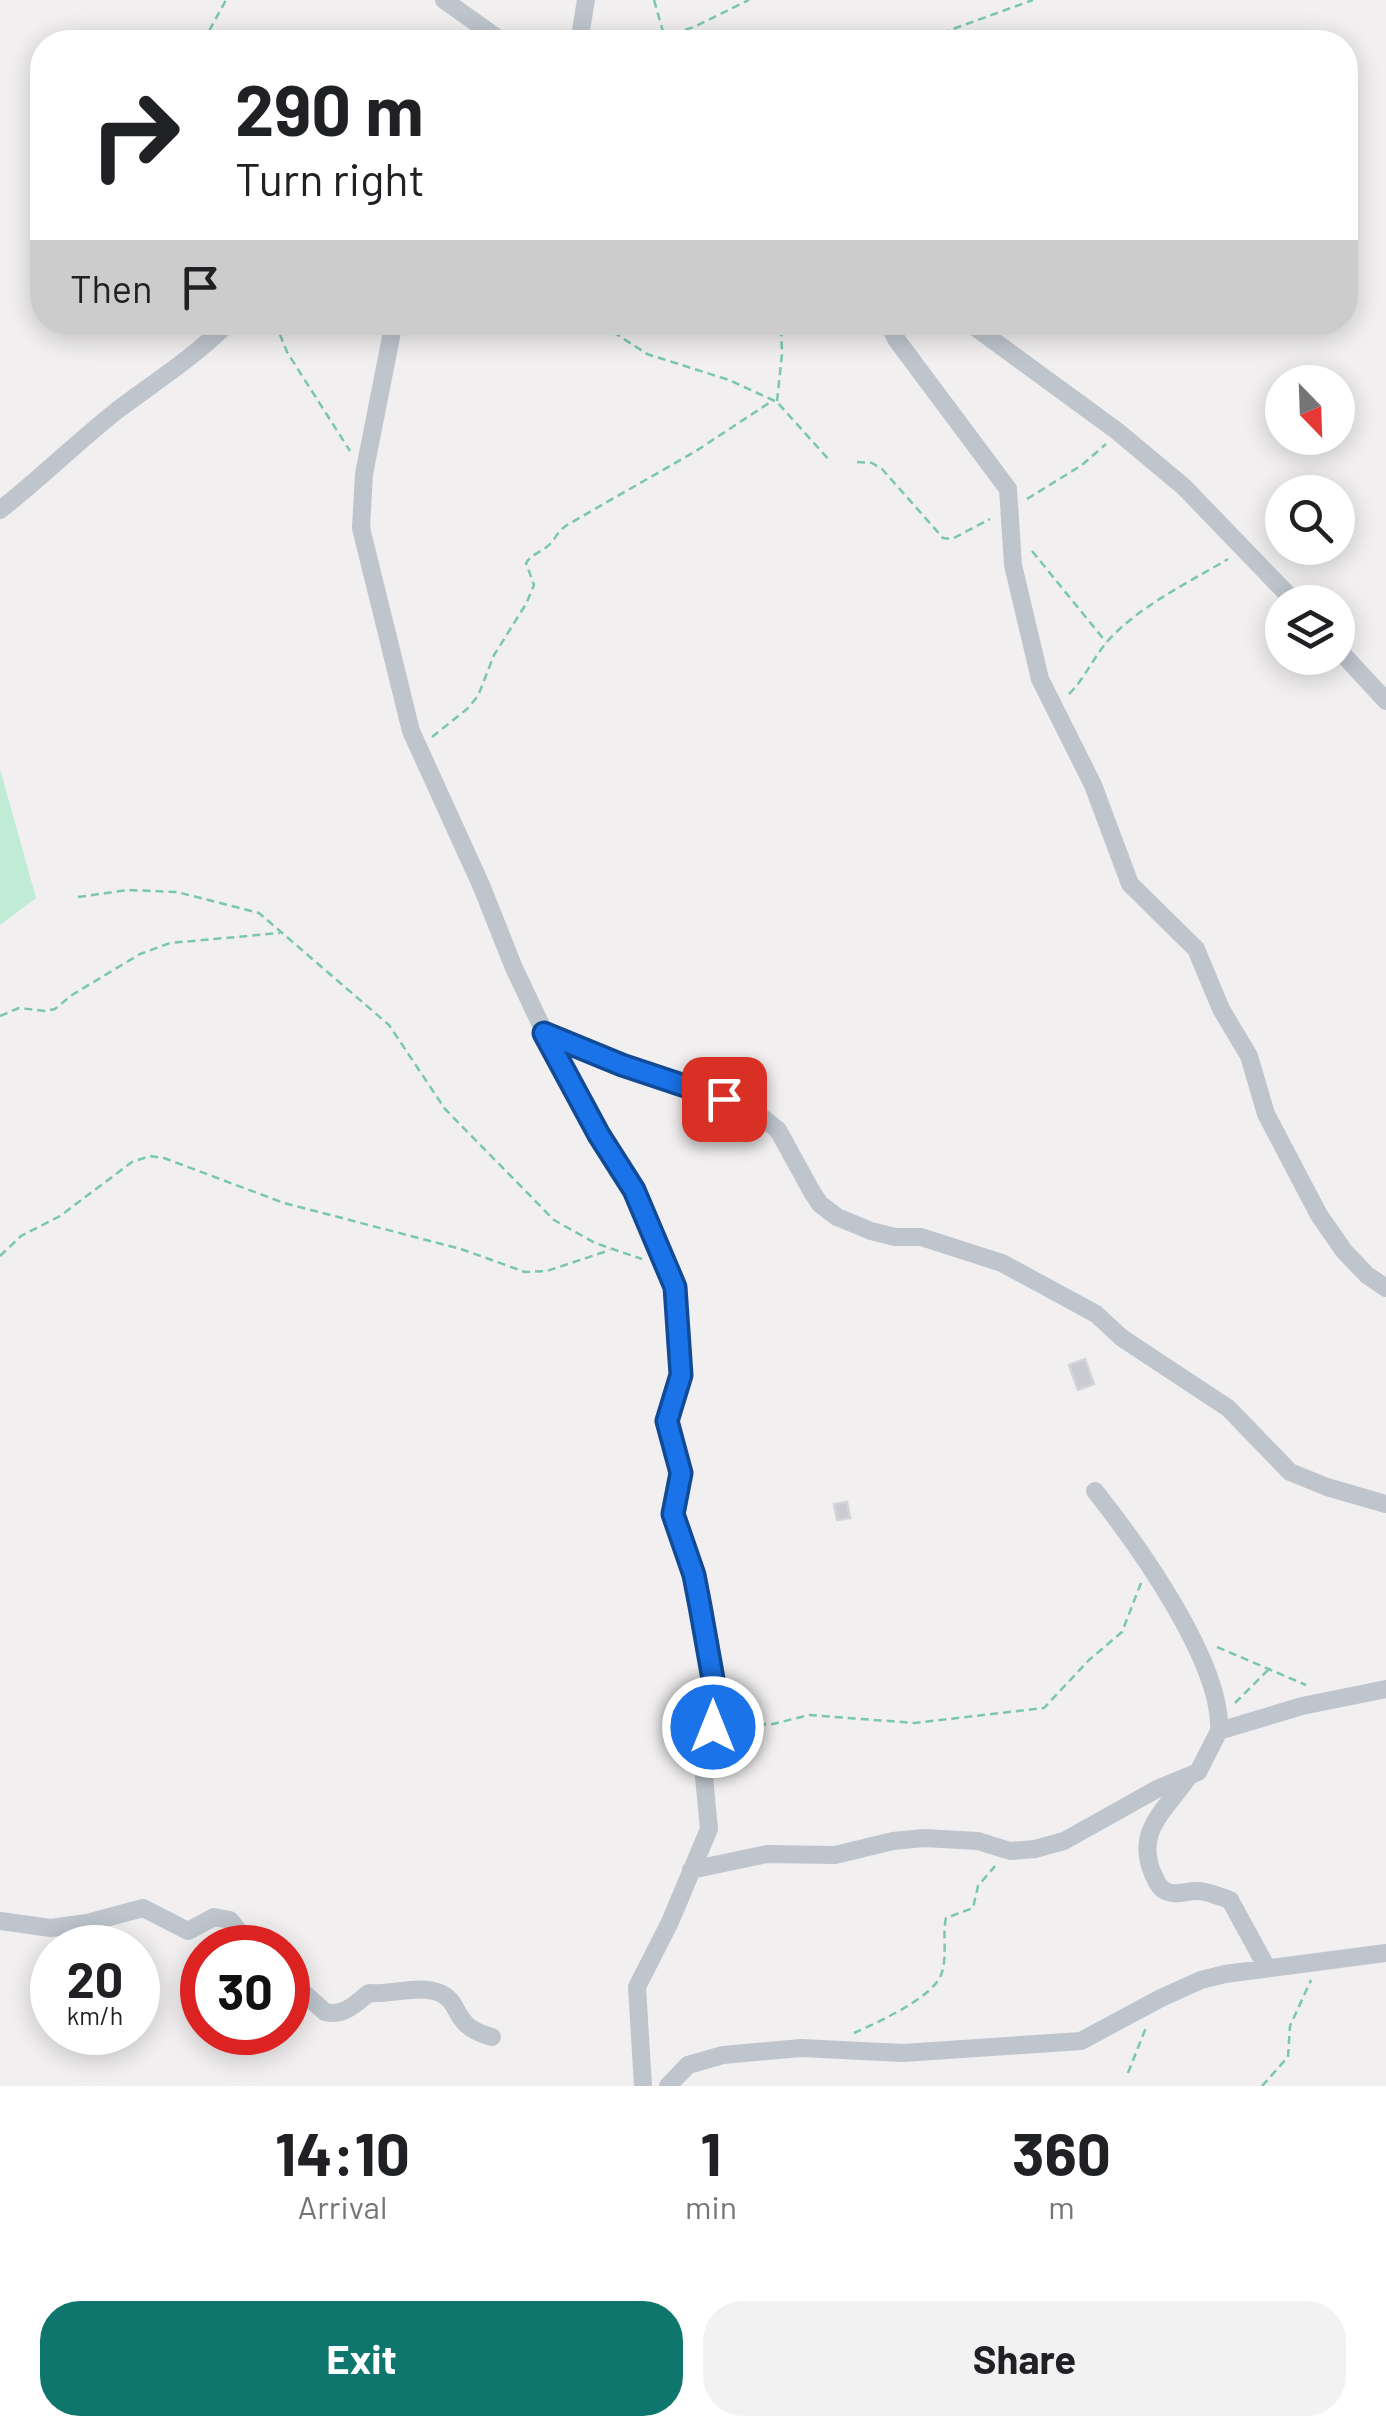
<!DOCTYPE html>
<style>
:root{--surface:#fff;--page:#f2f2f2;--text:#202124;--muted:#757577;--accent:#0f766e}
body{margin:0;font-family:Barlow,sans-serif;background:var(--page);color:var(--text);height:100vh;display:flex;flex-direction:column;font-size:38px;white-space:nowrap}
*{box-sizing:border-box;margin:0}
p{font-size:32px;color:var(--muted)}
.icon{flex:none;width:55px;height:55px;fill:none;stroke:currentColor;stroke-width:2;stroke-linecap:round;stroke-linejoin:round}
.map{position:relative;height:2086px;overflow:hidden}
.drawer{display:flex;flex-direction:column;background:var(--surface);flex:1}
.drawer>*{flex:none}
.top-card{position:absolute;left:30px;top:30px;width:1328px;height:305px;border-radius:40px;box-shadow:0 5px 25px #0003;background:#fff;color:var(--text);overflow:hidden}
.needle{width:65px;rotate:157deg}
.buttons{position:absolute;left:1265px;top:365px;display:grid;gap:20px}
.buttons a{display:grid;place-items:center;width:90px;height:90px;border-radius:50%;background:var(--surface);box-shadow:0 5px 25px #0003;font-size:50px}
.speed{position:absolute;left:30px;top:1925px;display:flex;gap:20px;font-size:50px;font-weight:700;text-align:center}
.speed>*{display:grid;place-content:center;width:130px;height:130px;border-radius:50%;background:var(--surface);box-shadow:0 5px 25px #0003;line-height:1}
.speed small{font-size:25px;font-weight:400}
.speed .limit{border:15px solid #d22;background:#fff;color:#111}
.pin{position:absolute;display:grid;place-items:center;width:85px;height:85px;color:#fff;margin:-42px;border-radius:20px;box-shadow:0 5px 15px #0006}
.me{position:absolute;width:110px;margin:-55px;rotate:0deg;stroke-linejoin:round;filter:drop-shadow(0 0 8px #0008)}
.turn{display:flex;align-items:center;gap:35px;height:210px;padding:0 40px;font-size:45px}
.turn .icon{width:130px;height:130px;stroke-width:2.5}
.turn b{display:block;font-size:70px;line-height:85px}
.then{display:flex;align-items:center;height:95px;padding:0 40px;background:#0003;gap:20px;font-size:38px}
.eta{display:flex;justify-content:space-evenly;align-items:center;height:170px;text-align:center}
.eta b{font-size:60px;font-weight:700;line-height:70px}
.button{display:flex;gap:20px;margin-top:auto;padding:20px 40px}
.button a{flex:1;height:115px;border-radius:40px;background:var(--accent);color:#fff;font-size:40px;font-weight:700;line-height:115px;text-align:center}
.button a+a{background:var(--page);color:var(--text)}
.map>svg:first-child{display:block}
.green{fill:#c0ecd6}
.building{fill:#c9cbd1;stroke:#d3d5da;stroke-width:2.5}
.lines{fill:none;stroke-linecap:round;stroke-linejoin:round}
.path{stroke:#7ac8a9;stroke-width:2.5;stroke-dasharray:8 5;stroke-linecap:butt}
.minor{stroke:#bec5cd;stroke-width:18}
.route-casing{stroke:#114b97;stroke-width:25}
.route{stroke:#1a73e8;stroke-width:18}
</style>
<div class="map">
<svg width="1386" height="2086" viewBox="0 0 1386 2086">
<rect width="100%" height="100%" fill="#f1efef"/>
<path class="green" d="M0,769L36,898L0,925Z"/>
<path class="building" d="M1085,1359L1094,1384L1078,1390L1069,1365Z
M847,1502L850,1518L837,1520L834,1504Z"/>
<g class="lines">
<path class="path" d="M654,0L666,42
M203,42L226,0
M648,42L694,27L749,0
M917,42L1033,0
M275,322L287,352L350,451
M538,322L562,333L610,330L647,354L729,380L777,402L831,462
M777,401L782,354L781,322
M857,462L872,463L882,469L943,538L952,539L990,519
M1027,499L1082,465L1106,444
M1032,551L1106,642
M1069,694C1085,678 1092,660 1106,643C1137,607 1188,583 1228,559
M432,737L467,709L478,696L494,655L526,604L534,585L526,563C532,553 543,552 551,543C557,536 558,531 567,525L696,451L772,401
M78,897L128,890L177,892L259,913L389,1025L445,1109L554,1220L595,1243L642,1259
M0,1016L19,1008L45,1011L55,1009L72,995L140,954L170,943L280,933
M0,1256L21,1236L60,1216L132,1162L150,1156L164,1158L284,1203L461,1249L525,1272L547,1271L610,1250
M1217,1647L1306,1685
M1235,1703L1268,1670
M732,1726L773,1724L809,1715L915,1723L1044,1708L1089,1660L1122,1632L1141,1583
M854,2033C878,2022 931,1999 941,1975C948,1957 942,1936 946,1918L973,1908L978,1886L995,1866
M1128,2073L1147,2025
M1262,2086L1288,2057L1290,2026L1311,1980"/>
<path class="minor" d="M444,0L503,42
M579,42L586,0
M394,322L364,474L361,528L411,731L481,885L514,968L560,1065L634,1190L675,1287L681,1375L667,1421L681,1473L673,1514L694,1575L712,1670L716,1711L704,1777L709,1829L670,1922L637,1987L643,2086
M888,322L896,339L1008,489L1013,565L1040,679L1093,785L1130,884L1196,949L1221,1009L1249,1056L1266,1114L1319,1215L1344,1251L1367,1275L1386,1288
M968,322L1117,431L1184,487L1295,602
M0,510C41,478 78,441 119,409C156,381 196,356 229,322
M1338,649L1386,701
M544,1033L621,1065L694,1087L754,1111L778,1130L812,1192L820,1204L837,1217L871,1231L895,1237H921L1002,1263L1096,1314L1122,1338L1228,1408L1290,1472L1327,1487L1386,1504
M1095,1491C1137,1544 1223,1663 1219,1731
M1189,1776C1167,1809 1134,1830 1153,1874C1157,1882 1159,1889 1168,1892C1178,1896 1188,1890 1199,1891C1210,1892 1220,1897 1230,1900L1267,1968
M691,1870L767,1854L835,1855L893,1841L924,1838L978,1841L1010,1851L1035,1849L1064,1841L1157,1789L1198,1772L1219,1731L1302,1706L1386,1689
M0,1921L51,1928L87,1923L143,1908L188,1931L214,1917L230,1920L252,1948
M288,1979L325,2012C344,2017 356,2003 369,1993C392,1995 419,1984 440,1993C463,2003 450,2026 492,2037
M668,2086L688,2065L723,2055L801,2048L903,2053L1081,2041L1161,1998L1201,1980L1225,1974L1386,1953"/>
</g>
<g class="lines">
<defs>
<path id="route" d="M713,1727L716,1696L700,1606L694,1575L673,1514L681,1473L667,1421L681,1375L675,1287L634,1190L599,1135L544,1033L622,1065L724,1099"/>
</defs>
<use href="#route" class="route-casing"/>
<use href="#route" class="route"/>
</g>
</svg>
<div class="buttons">
<a><svg class="needle" viewBox="-14 -14 28 28"><path d="M0-13l5 13h-10z" fill="#e53935"/><path d="M0 13l5-13h-10z" fill="#757577"/></svg></a>
<a><svg class="icon" aria-label="search" viewBox="0 0 24 24"><circle cx="10" cy="10" r="6"/><path d="M15 15l6 6"/></svg></a>
<a><svg class="icon" aria-label="layers" viewBox="0 0 24 24"><path d="M12 4l9 5-9 5-9-5zM3 14l9 5 9-5"/></svg></a>
</div>
<div class="speed"><div>20<small>km/h</small></div><div class="limit">30</div></div>
<div class="pin" style="left:724px;top:1099px;background:#d93025"><svg class="icon" aria-label="arrive" viewBox="0 0 24 24"><path d="M6 21V4h12l-3 4 3 4H6"/></svg></div>
<svg class="me" style="left:713px;top:1727px" viewBox="-20 -20 40 40"><circle r="17" fill="#1a73e8" stroke="#fff" stroke-width="3"/><path d="M0-11L8 9 0 5-8 9z" fill="#fff"/></svg>
<div class="top-card">
<div class="turn"><svg class="icon" aria-label="right" viewBox="0 0 24 24"><path d="M7 20v-9h11M14 6l5 5-5 5"/></svg><div><b>290 m</b>Turn right</div></div>
<div class="then">Then<svg class="icon" aria-label="arrive" viewBox="0 0 24 24"><path d="M6 21V4h12l-3 4 3 4H6"/></svg></div>
</div>
</div>
<section class="drawer">
<div class="eta">
<div><b>14:10</b><p>Arrival</p></div>
<div><b>1</b><p>min</p></div>
<div><b>360</b><p>m</p></div>
</div>
<div class="button"><a>Exit</a><a>Share</a></div>
</section>
